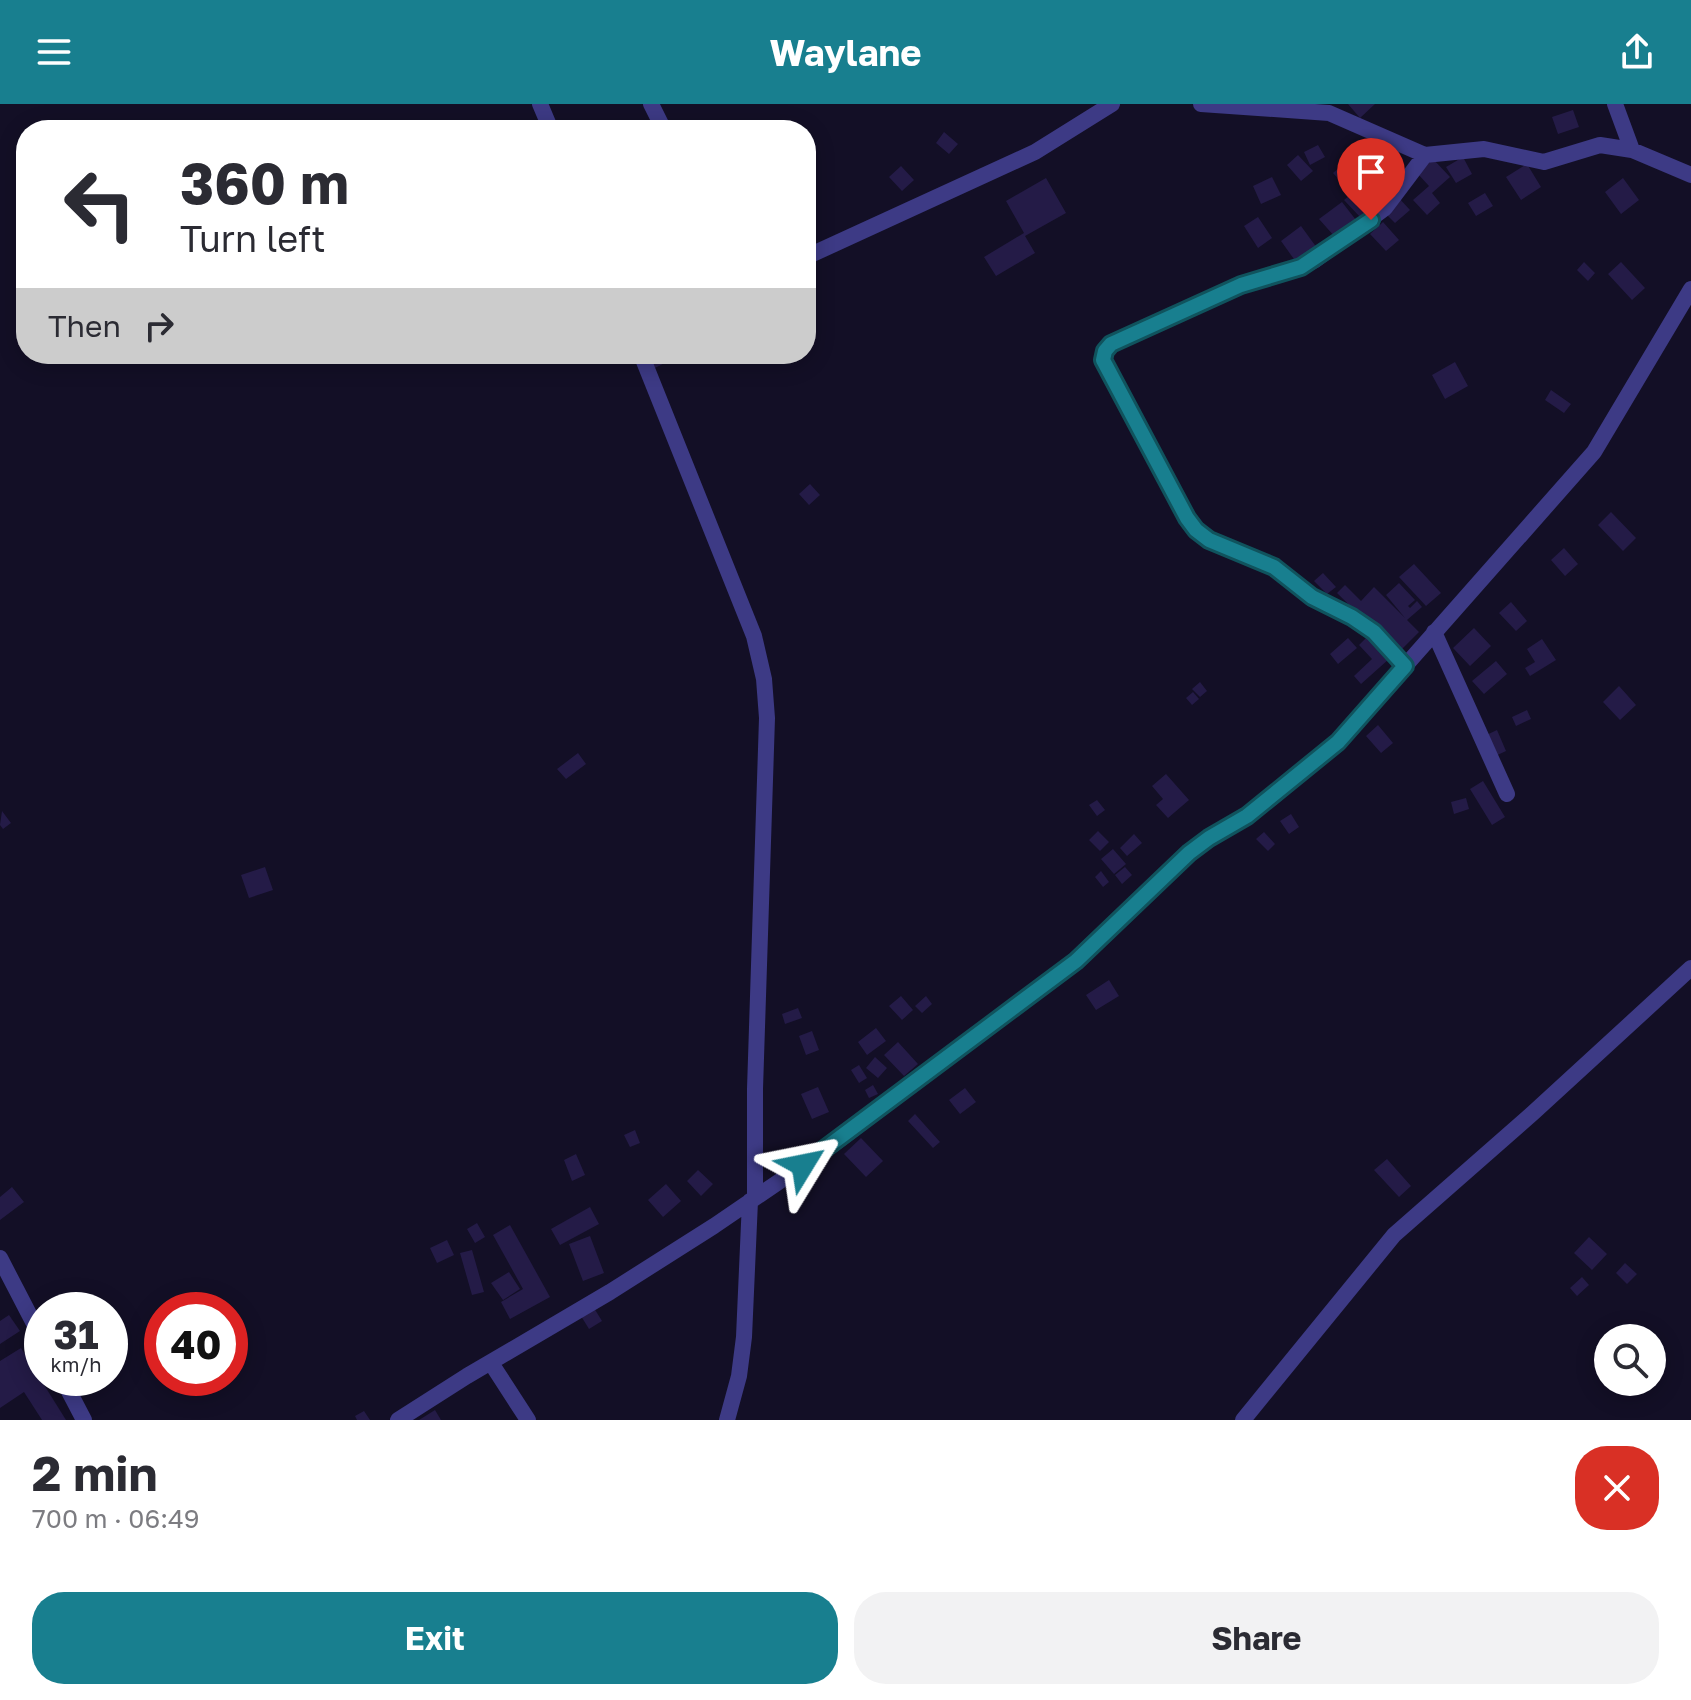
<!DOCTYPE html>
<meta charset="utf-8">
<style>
:root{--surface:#fff;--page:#f2f2f3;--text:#2b2b33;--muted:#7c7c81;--accent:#187f8f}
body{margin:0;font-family:"Golos Text",sans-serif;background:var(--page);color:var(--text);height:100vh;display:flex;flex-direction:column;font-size:30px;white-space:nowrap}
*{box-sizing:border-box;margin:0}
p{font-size:26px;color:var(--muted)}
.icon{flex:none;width:44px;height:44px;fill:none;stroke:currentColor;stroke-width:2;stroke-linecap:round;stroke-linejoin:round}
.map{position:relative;height:1316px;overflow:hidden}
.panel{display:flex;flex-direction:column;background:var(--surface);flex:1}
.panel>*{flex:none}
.top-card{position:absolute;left:16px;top:16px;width:800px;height:244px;border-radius:32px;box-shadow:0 4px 20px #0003;background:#fff;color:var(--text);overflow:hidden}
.fabs{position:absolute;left:1594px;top:1220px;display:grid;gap:16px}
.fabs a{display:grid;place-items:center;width:72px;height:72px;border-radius:50%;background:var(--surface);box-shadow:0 4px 20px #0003;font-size:40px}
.speed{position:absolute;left:24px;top:1188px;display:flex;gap:16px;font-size:40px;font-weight:700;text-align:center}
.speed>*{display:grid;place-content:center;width:104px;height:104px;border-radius:50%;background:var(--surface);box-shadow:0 4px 20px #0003;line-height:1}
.speed small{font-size:20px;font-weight:400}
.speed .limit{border:12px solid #d22;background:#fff;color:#111}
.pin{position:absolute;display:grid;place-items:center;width:68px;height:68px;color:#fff;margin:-82px -34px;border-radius:50% 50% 50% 0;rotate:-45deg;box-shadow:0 0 8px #0007}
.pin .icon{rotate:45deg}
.me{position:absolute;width:88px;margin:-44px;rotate:55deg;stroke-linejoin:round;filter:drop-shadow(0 0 6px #0008)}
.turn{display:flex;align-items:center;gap:28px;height:168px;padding:0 32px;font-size:36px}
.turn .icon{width:104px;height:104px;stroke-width:2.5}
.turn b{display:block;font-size:56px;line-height:68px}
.then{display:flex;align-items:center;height:76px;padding:0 32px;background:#0003;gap:16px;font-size:30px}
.round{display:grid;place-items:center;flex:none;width:84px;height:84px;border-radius:32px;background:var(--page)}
.summary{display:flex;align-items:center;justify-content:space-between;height:136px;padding:0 32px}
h1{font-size:48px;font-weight:700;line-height:60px}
.action{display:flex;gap:16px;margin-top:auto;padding:16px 32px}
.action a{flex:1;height:92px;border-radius:32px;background:var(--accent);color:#fff;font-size:32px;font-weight:700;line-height:92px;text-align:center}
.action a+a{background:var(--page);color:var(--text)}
header{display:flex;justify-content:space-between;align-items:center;height:104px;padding:0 32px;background:var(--accent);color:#fff;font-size:36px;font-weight:700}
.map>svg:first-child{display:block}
.building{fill:#241b47}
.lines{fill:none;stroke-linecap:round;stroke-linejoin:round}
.minor{stroke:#3d3a85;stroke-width:16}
.route-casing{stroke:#10535d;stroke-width:20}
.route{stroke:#187f8f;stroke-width:14}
</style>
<header><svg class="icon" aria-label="menu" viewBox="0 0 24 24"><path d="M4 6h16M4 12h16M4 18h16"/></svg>Waylane<svg class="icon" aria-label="share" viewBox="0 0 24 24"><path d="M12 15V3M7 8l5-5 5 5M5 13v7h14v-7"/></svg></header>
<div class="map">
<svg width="1691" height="1316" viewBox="0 0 1691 1316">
<rect width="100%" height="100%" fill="#130f26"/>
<path class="building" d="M1348,0H1375L1360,14Z
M1573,6L1579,23L1558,30L1552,13Z
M944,28L958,40L949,50L936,39Z
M1369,40L1375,46L1363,60L1356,54Z
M1318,41L1325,53L1310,61L1304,48Z
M1298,51L1313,67L1301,77L1287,61Z
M1463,53L1472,70L1456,79L1446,63Z
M1433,55L1450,73L1432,89L1440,99L1427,111L1413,96L1429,82L1417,69Z
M1347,57L1357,69L1344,81L1333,69Z
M1527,60L1541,83L1521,96L1506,73Z
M901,62L914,76L902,87L889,73Z
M1389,64L1398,75L1383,88L1374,76Z
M1272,73L1281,91L1261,100L1253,82Z
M1046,74L1066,109L1025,132L1035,149L996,172L984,153L1024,129L1006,97Z
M1623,74L1639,96L1621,110L1605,88Z
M1367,78L1375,87L1365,96L1372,104L1361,114L1344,96L1356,86L1363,94L1357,86Z
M1485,89L1493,102L1476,112L1468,99Z
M1398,93L1410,106L1395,119L1383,107Z
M1342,98L1356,116L1335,133L1319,115Z
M1258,113L1272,134L1258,144L1244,122Z
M1383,118L1399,136L1386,147L1370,130Z
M1301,122L1317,144L1296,158L1281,137Z
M1584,158L1595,169L1588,177L1577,166Z
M1621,158L1645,184L1632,196L1608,170Z
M657,250H682L655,264L650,254Z
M1455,258L1468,282L1445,295L1432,271Z
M1551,286L1571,300L1564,309L1545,296Z
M810,380L820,391L809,401L799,390Z
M1611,408L1636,434L1623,447L1598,421Z
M1564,444L1578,460L1565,472L1551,456Z
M1414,460L1441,489L1426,502L1399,473Z
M1323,469L1336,483L1327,490L1314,477Z
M1399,479L1415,496L1408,502L1410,504L1417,497L1422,503L1407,516L1419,528L1398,549L1337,489L1345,481L1361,497L1374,483L1405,514L1386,491Z
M1511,498L1527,517L1516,527L1499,509Z
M1474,524L1491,542L1470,562L1453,544Z
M1368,532L1389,555L1361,580L1354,572L1372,555L1359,541Z
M1348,534L1357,544L1338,560L1330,550Z
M1542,535L1556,556L1530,572L1525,564L1535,558L1527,545Z
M1496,557L1507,570L1484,590L1472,577Z
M1200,578L1207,587L1200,593L1192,585Z
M1619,582L1636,601L1620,616L1603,598Z
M1193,588L1199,595L1192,601L1186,594Z
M1527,606L1531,615L1516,622L1512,613Z
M1378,621L1393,639L1381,649L1366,632Z
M1497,626L1506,647L1489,655L1480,634Z
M578,649L586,660L566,675L557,665Z
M1166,670L1189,696L1168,714L1156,701L1163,695L1152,682Z
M1483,677L1505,713L1492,721L1470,685Z
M1466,694L1469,705L1454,710L1451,698Z
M1097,696L1105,706L1097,712L1089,701Z
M2,707L11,719L3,725L0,721Z
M1291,710L1299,723L1289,730L1280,717Z
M1098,727L1109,738L1100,747L1089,736Z
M1264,728L1275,740L1268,747L1256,735Z
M1134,730L1142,739L1127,752L1120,744Z
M1113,745L1126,760L1114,770L1101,755Z
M265,763L273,786L249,794L241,771Z
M1125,763L1132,771L1122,780L1115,771Z
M1101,767L1109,778L1103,783L1095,773Z
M1109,876L1119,892L1096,906L1086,891Z
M901,892L913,906L902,916L889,902Z
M926,892L932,900L922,909L915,902Z
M798,904L802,914L785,920L782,910Z
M876,924L886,937L867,951L858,938Z
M812,927L819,946L806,951L799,932Z
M898,938L918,960L904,972L884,951Z
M875,953L887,964L878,974L866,964Z
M859,961L867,974L859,979L851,966Z
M873,981L878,990L869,994L865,986Z
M818,983L829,1008L812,1015L801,990Z
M965,984L976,998L960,1010L949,996Z
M915,1010L940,1038L933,1044L908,1017Z
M635,1026L640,1039L630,1043L624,1031Z
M861,1034L883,1057L866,1073L844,1050Z
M576,1050L585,1071L572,1077L564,1056Z
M1387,1055L1411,1082L1399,1093L1374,1066Z
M698,1066L713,1080L701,1092L687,1077Z
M666,1080L681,1097L663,1113L648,1096Z
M12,1083L24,1098L0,1116V1093Z
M590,1103L599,1120L560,1141L551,1125Z
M477,1119L485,1133L475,1139L467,1125Z
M510,1121L550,1193L510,1215L501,1198L523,1185L493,1131Z
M590,1132L604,1169L583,1177L569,1140Z
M1589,1133L1607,1150L1592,1166L1574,1149Z
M447,1136L454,1151L437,1159L430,1144Z
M472,1146L484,1188L472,1191L460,1149Z
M1625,1159L1637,1170L1627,1180L1616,1169Z
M509,1168L520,1185L503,1196L491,1179Z
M1582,1173L1589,1181L1577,1192L1570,1184Z
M594,1204L602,1217L589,1225L581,1212Z
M9,1211L20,1227L0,1240V1217Z
M21,1244L66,1316H42L24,1288L0,1304V1257Z
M435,1306L441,1316H419Z
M364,1307L370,1316H357L355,1312Z"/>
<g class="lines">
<path class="minor" d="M540,0L551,26
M651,0L664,26
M1201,0L1329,9L1425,51L1484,45L1544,58L1600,41L1632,46L1691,71
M1615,0L1632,46
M806,153L1035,48L1112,0
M641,250L754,532L764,575L767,614L755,985V1094
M1434,528L1507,690
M1405,562L1366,522L1312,493L1274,463L1209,436L1196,426L1187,414L1103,256L1105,247L1111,240L1241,181L1301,163L1315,156L1385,104L1425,51
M0,1154L42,1235
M491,1259L528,1316
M62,1274L84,1316
M398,1316L467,1272L610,1188L714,1122L827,1045L1065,865L1189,749L1273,693L1338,638L1594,348L1691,185
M727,1316L739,1272L744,1233L750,1097
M1243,1316L1394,1131L1534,1008L1691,864"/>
</g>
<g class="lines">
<defs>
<path id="route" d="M803,1061L1076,857L1189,749L1209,734L1247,712L1338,638L1405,562L1374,528L1352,513L1312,493L1274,463L1209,436L1196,426L1187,414L1103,256L1105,247L1111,240L1241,181L1301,163L1371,116"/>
</defs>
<use href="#route" class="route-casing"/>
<use href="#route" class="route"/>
</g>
</svg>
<div class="fabs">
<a><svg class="icon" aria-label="search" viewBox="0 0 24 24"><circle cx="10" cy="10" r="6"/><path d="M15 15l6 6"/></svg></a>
</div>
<div class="speed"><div>31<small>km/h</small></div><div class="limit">40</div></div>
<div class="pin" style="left:1371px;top:116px;background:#d93025"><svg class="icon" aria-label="arrive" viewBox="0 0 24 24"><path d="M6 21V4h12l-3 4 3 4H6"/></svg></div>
<svg class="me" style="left:803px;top:1061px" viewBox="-20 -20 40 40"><path d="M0-17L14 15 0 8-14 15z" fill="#187f8f" stroke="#fff" stroke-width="4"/></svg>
<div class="top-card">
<div class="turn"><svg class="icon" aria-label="left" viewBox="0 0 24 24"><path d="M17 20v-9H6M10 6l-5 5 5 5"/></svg><div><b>360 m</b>Turn left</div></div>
<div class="then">Then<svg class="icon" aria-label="right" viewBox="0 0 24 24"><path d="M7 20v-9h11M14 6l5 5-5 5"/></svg></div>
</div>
</div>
<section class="panel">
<div class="summary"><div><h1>2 min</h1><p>700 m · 06:49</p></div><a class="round" style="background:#d93025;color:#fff"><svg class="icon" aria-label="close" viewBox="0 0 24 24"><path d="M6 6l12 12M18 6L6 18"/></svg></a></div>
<div class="action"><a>Exit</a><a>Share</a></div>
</section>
